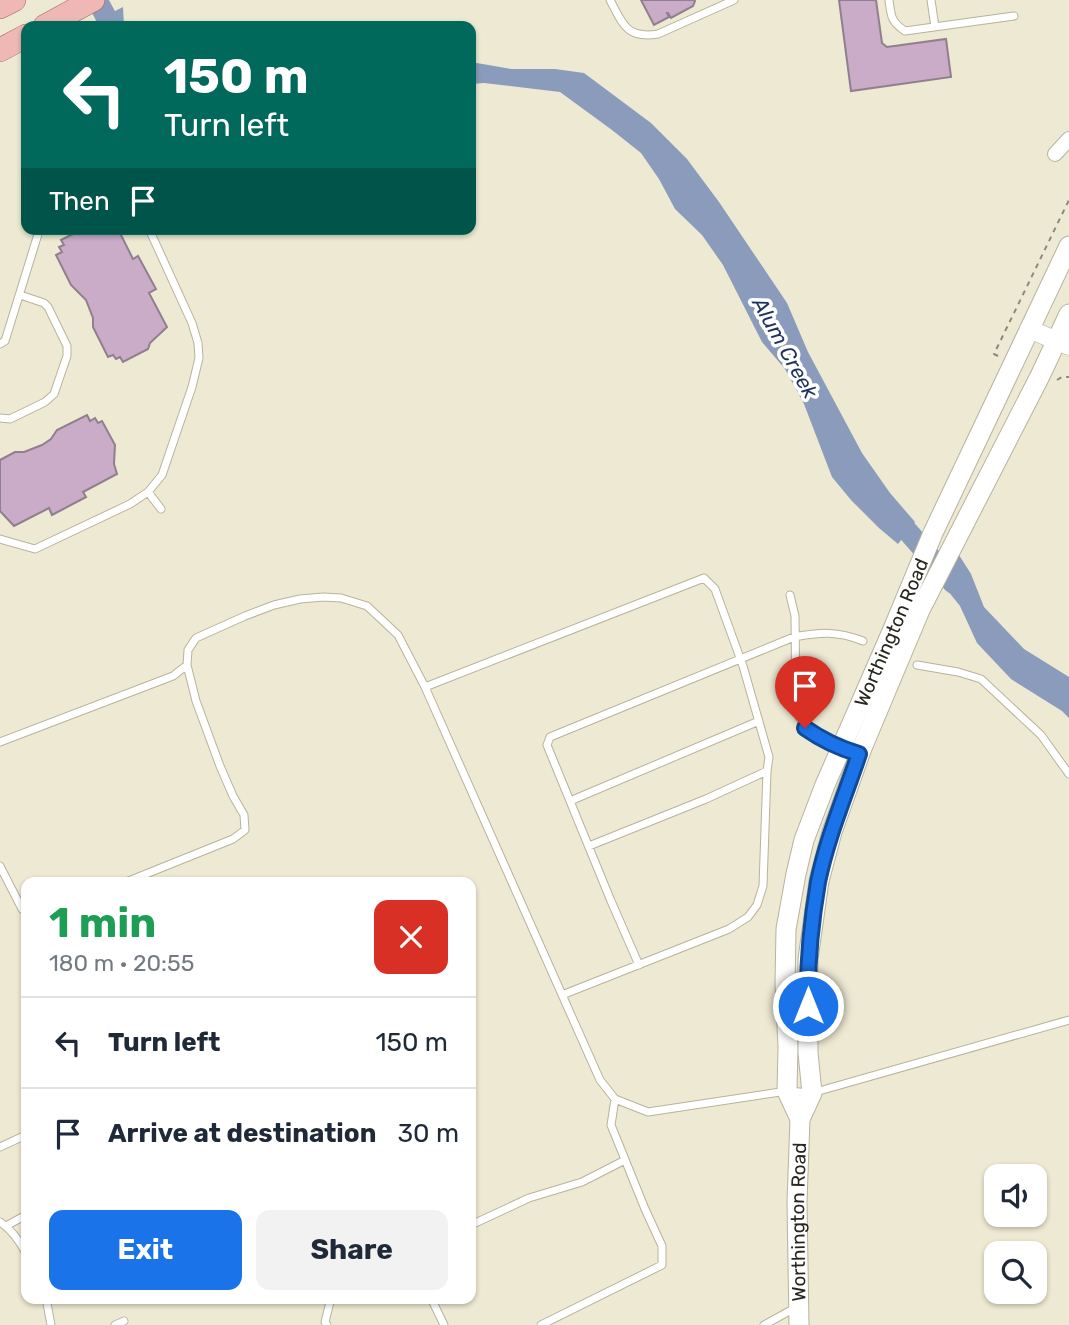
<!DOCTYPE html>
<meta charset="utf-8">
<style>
:root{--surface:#fff;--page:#f2f2f3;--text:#1f2937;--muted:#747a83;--line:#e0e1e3;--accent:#1a73e8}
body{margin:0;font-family:Rubik,sans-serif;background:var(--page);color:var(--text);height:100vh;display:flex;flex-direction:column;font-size:26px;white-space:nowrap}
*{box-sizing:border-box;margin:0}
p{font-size:23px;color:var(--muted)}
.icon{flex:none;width:38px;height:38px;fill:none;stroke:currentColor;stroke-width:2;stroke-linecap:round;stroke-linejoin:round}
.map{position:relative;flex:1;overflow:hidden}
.side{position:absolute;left:21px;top:877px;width:455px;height:427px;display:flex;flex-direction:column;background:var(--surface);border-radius:14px;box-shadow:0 2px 5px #0004}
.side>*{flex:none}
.banner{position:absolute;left:21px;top:21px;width:455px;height:214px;border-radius:14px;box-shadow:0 2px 5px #0004;background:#00695c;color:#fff;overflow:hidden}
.controls{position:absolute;left:984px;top:1164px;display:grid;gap:14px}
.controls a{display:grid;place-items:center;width:63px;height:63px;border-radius:14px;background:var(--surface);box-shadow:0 2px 5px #0004;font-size:35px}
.pin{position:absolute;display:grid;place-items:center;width:60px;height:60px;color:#fff;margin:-72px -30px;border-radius:50% 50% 50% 0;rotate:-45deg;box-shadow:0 0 7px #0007}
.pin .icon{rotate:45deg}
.me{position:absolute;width:77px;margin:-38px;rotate:0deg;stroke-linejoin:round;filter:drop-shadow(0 0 5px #0008)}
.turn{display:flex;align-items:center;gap:24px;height:147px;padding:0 28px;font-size:32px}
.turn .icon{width:91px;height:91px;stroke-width:2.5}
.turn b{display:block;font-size:49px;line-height:60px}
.then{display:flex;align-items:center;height:66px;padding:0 28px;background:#0003;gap:14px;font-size:26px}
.round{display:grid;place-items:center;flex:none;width:74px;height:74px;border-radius:14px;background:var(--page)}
.headline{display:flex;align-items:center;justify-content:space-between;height:119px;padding:0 28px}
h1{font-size:42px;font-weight:700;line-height:52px;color:#1e9e55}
.cta{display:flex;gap:14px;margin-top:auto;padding:14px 28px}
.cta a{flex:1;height:80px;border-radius:14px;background:var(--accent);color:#fff;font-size:28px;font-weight:700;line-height:80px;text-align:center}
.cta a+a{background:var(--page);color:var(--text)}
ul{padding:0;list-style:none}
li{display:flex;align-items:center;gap:21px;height:91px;padding:0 28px;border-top:2px solid var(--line)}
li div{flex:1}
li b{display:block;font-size:26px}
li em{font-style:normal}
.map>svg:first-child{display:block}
.water{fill:#8a9bbc}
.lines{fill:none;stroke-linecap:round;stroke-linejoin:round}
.river{stroke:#8a9bbc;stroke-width:21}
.building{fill:#caabc8;stroke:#907f8e;stroke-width:2}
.service-casing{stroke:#b7b39e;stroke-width:9}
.minor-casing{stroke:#b7b39e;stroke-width:16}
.tertiary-casing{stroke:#b7b39e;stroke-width:19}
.secondary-casing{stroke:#b7b39e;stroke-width:21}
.primary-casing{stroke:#a2665f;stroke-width:24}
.path{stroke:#8c897a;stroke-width:2;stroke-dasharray:5 5;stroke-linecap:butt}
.service{stroke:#fff;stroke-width:7}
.minor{stroke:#fff;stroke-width:14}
.tertiary{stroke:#fff;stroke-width:18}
.secondary{stroke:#fff;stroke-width:19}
.primary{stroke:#efb8b4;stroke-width:23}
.route-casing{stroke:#114b97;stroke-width:18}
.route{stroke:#1a73e8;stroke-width:12}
.labels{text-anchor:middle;stroke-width:7;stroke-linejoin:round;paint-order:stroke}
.street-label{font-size:19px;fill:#27261e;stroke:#fff}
.water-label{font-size:21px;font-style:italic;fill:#1d325e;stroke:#fff}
</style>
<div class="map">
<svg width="1069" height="1325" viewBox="0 0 1069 1325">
<rect width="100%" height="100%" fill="#ede9d3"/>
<path class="water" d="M123,7L124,26H85Z
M471,62L511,69H555L584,73L651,123L687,159L719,202L787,303L808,352L862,453L890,493L915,522L898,544L879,528L851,500L832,477L804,404L785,369L762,342L723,265L702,235L675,209L659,179L641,153L612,130L560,92L484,83L471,84Z
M959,555L971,574L984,607L1024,649L1069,677V718L1062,711L1011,679L977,643L960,606L944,586Z"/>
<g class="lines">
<path class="river" d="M97,0L111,26
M889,510L953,583"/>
</g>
<path class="building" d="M641,0H694L695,1L693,6L671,18L668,13H667L669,17L654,25Z
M839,0H876L882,43L887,47L946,39L951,77L851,91Z
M83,229H118L133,259L138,256L156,289L149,293L167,327L150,343L148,349L123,362L120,357L116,359L113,355L108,357L93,327V318L86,300L71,285L56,255L62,252L59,247L64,245L61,240Z
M87,415L90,421L95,418L98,423L102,421L115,445L114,464L117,474L83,492L86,497L52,515L49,508L14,526L0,511V460L15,452H24L42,445L51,439L57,430Z"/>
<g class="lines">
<defs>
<path id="service" d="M610,0C623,24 626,39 658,34L734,0
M889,0C891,16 891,22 905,31L1014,16
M931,0L935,27
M0,344L5,341L39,231L43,229
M0,418L10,419L45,402L54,394L67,356V346L48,307L44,303L20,295
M148,492L161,509
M0,539L35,549L130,504L148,492L162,475L192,387L199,358L198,343L192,323L149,229
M790,595L795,616L796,711L805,728L816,736L840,749
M917,665L958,672L981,679L1041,735L1069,774
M425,687L704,578L715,589L743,666L769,757L767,771L763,886L757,905L748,917L729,929L562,995
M0,742L173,676L187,665
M570,801L759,721
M589,846L706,799L767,771
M0,866L22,909L26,912
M126,882L233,839L245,830L244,815L233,796L220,766L196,701L187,665L188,650L196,638L245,616L274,605L300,599L323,597L341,598L367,606L398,635L425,687L600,1080L615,1099L648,1112L787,1091L812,1093L1069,1020
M639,965L611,901L547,745L550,737L794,637C822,632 837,631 863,641
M0,1147L26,1135
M0,1222C12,1230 19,1240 26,1253
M471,1225L529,1198L582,1182L625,1160
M6,1226L26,1215
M46,1298L51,1325
M431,1298L444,1325
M115,1325L124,1321
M327,1325L325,1322L331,1298
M541,1325L662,1265V1246L645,1209L611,1125L615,1099
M764,1325L795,1308"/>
<path id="minor" d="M1055,154L1069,139"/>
<path id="tertiary" d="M1029,329L1069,346"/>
<g id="secondary">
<path id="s1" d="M800,1119L787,1091L788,1047L785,984L786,929L796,874L804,840L825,785L893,629L933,533L1069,246"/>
<path id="s2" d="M799,1325L797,1202L800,1119L812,1093L808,1053V959L819,881L832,832L862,748L920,610L1040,376L1069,314"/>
</g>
<path id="primary" d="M0,7L14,0
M45,26L93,0
M0,50L26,36"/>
</defs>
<use href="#service" class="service-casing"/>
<use href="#minor" class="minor-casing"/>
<use href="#tertiary" class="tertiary-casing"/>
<use href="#secondary" class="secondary-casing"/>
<use href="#primary" class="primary-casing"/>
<path class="path" d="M998,356L994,354L1069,200
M1057,380L1062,377H1069"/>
<use href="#service" class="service"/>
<use href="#minor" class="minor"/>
<use href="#tertiary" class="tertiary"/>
<use href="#secondary" class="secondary"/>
<use href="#primary" class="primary"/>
</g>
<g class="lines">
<defs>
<path id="route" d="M805,728C822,740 839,748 859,754C845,796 827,838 818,882C811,923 807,964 808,1006"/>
</defs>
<use href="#route" class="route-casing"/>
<use href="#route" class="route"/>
</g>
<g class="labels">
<g class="street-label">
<text dy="7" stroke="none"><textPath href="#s1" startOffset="509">Worthington Road</textPath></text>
<text dy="7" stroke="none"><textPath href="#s2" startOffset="103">Worthington Road</textPath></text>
</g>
<g class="water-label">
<text transform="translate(785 348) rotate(61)" y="7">Alum Creek</text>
</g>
</g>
</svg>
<div class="controls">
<a><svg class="icon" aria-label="sound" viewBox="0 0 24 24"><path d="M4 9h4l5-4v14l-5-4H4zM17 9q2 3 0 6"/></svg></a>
<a><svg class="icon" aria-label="search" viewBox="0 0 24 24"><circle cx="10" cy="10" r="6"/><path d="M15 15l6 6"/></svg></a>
</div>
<div class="pin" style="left:805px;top:728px;background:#d93025"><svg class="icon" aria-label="arrive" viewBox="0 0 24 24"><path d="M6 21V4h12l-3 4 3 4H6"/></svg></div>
<svg class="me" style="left:808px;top:1006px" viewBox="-20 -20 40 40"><circle r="17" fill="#1a73e8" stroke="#fff" stroke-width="3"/><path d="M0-11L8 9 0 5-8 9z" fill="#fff"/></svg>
<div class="banner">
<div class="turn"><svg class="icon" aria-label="left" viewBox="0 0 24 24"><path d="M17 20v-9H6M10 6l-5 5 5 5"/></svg><div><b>150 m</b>Turn left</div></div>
<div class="then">Then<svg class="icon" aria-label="arrive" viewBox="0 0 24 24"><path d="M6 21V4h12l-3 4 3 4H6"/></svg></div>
</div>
<section class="side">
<div class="headline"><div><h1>1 min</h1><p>180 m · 20:55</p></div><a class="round" style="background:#d93025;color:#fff"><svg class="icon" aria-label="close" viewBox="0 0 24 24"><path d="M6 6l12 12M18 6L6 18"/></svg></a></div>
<ul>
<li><svg class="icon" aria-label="left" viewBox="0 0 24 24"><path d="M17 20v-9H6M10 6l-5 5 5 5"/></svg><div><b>Turn left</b></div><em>150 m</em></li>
<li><svg class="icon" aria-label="arrive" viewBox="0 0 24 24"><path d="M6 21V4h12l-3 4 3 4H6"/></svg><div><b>Arrive at destination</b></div><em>30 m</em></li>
</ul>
<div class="cta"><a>Exit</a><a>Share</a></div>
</section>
</div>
